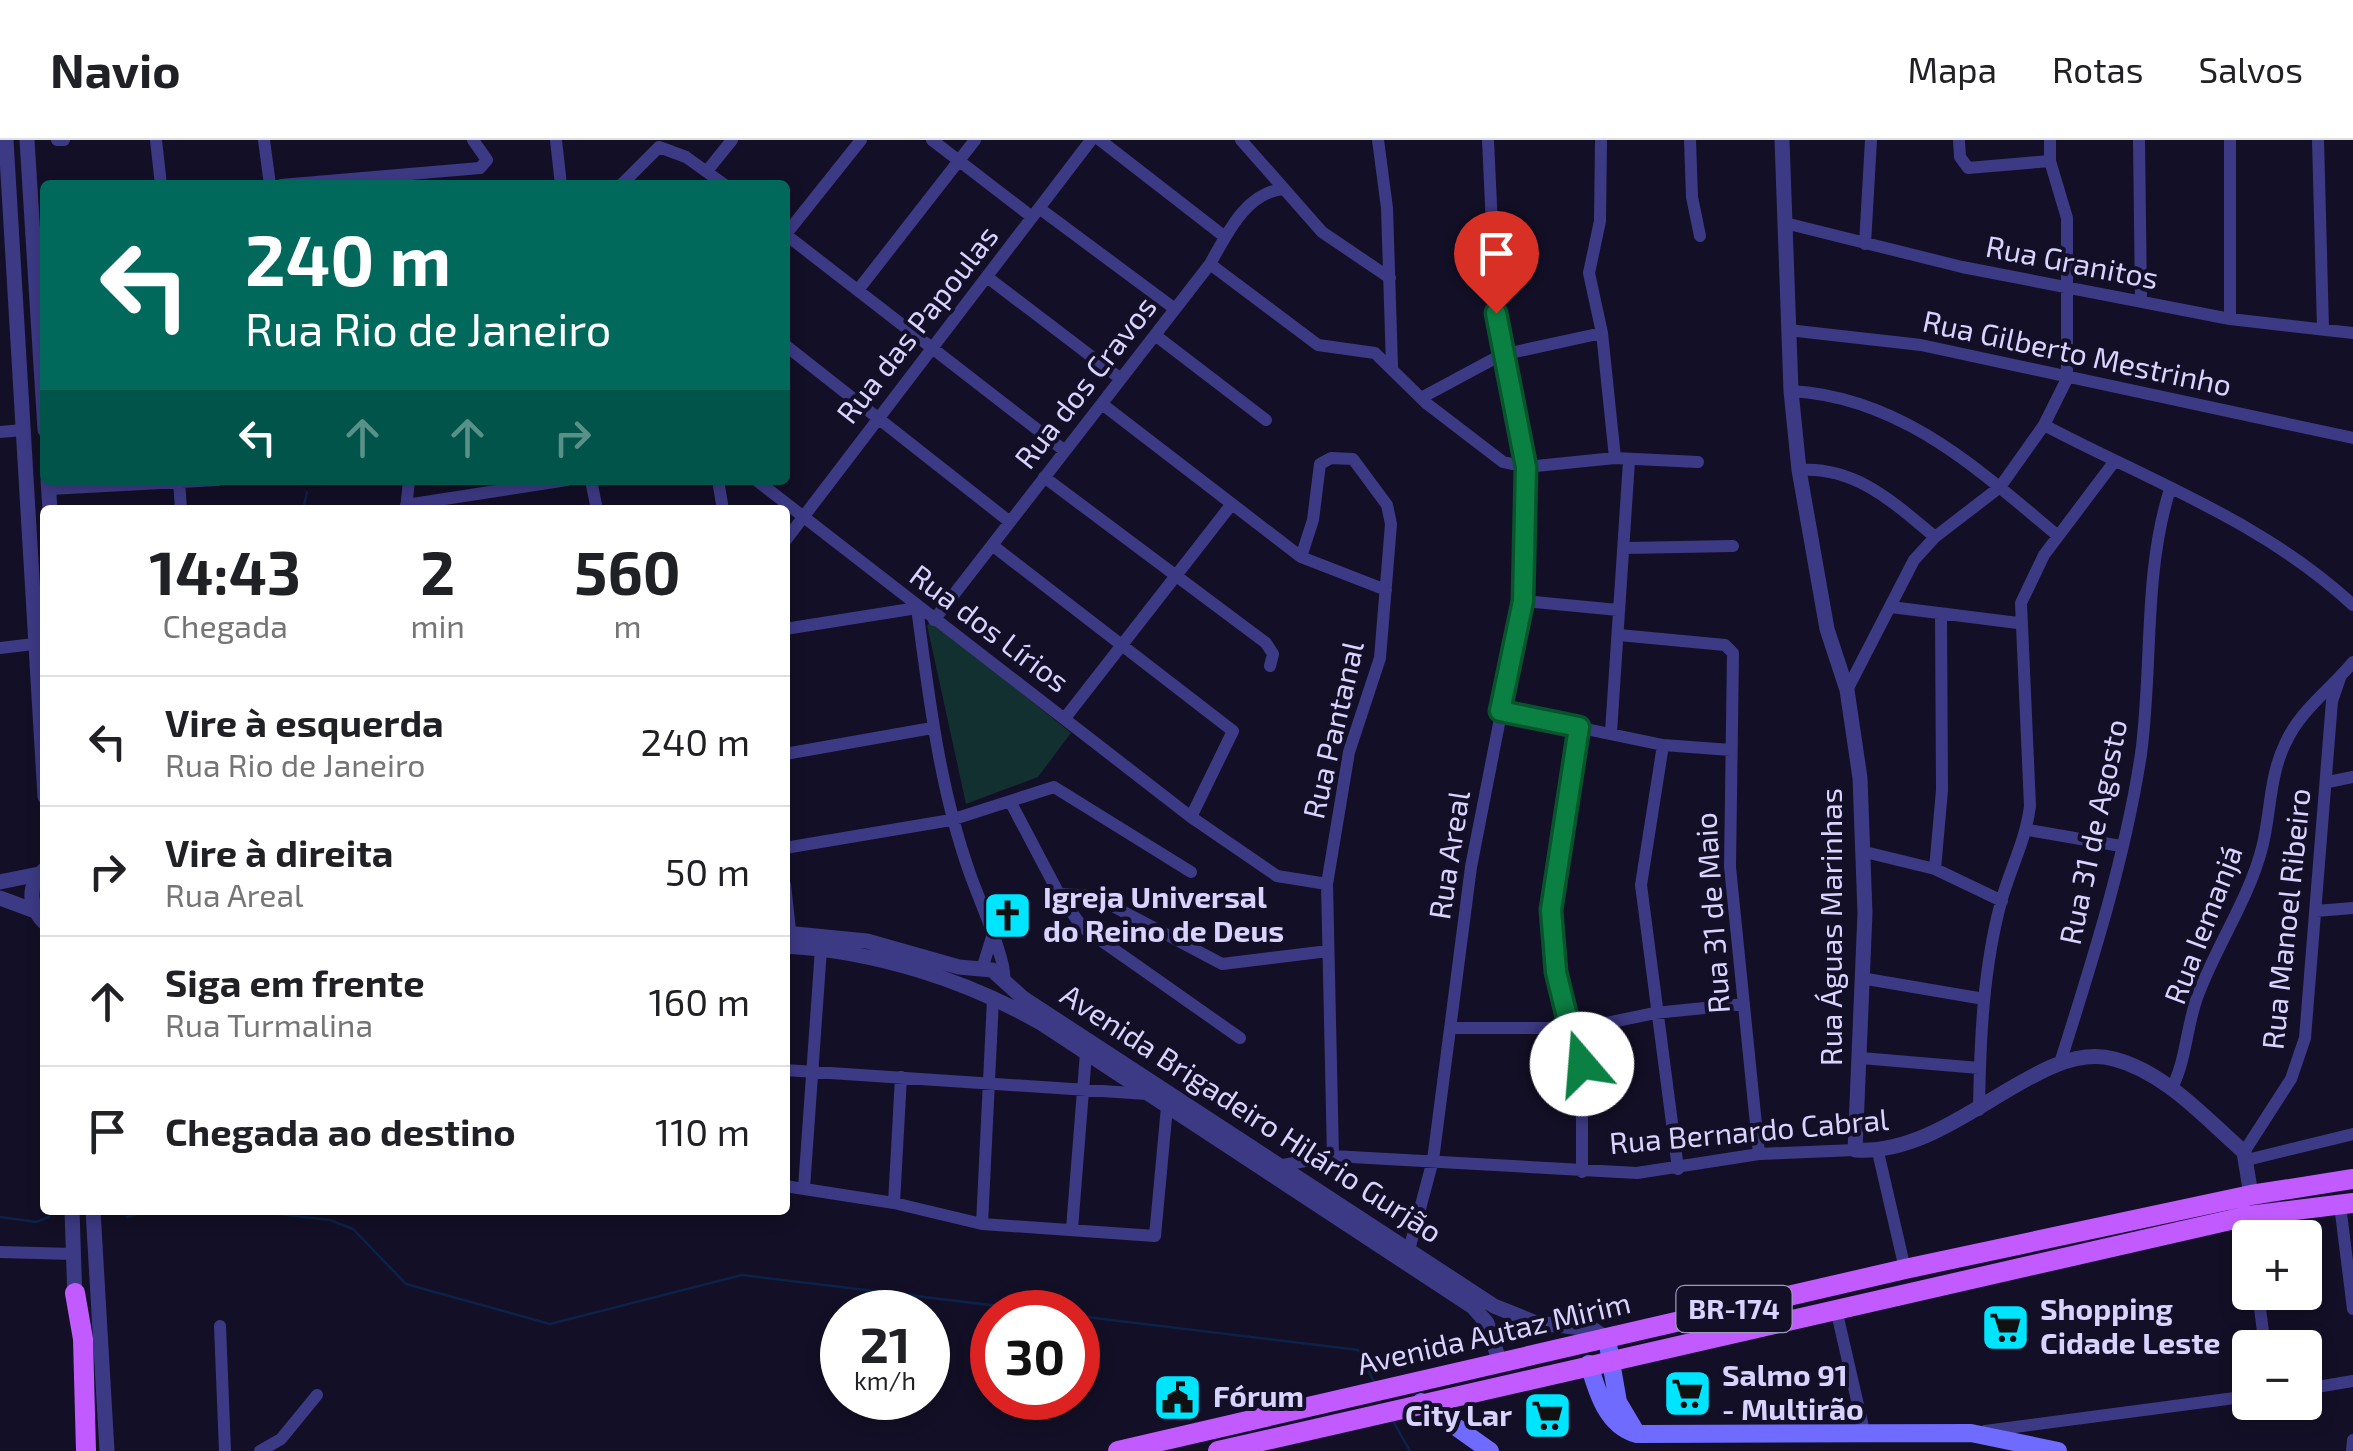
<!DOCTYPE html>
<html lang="pt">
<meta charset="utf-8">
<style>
:root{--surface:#fff;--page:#f2f2f2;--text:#202124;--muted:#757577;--line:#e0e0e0}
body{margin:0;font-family:"Exo 2",sans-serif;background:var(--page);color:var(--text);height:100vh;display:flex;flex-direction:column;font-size:38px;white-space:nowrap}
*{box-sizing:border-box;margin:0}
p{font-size:32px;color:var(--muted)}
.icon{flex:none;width:55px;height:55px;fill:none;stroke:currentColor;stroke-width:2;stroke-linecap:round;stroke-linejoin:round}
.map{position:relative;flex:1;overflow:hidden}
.drawer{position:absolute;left:40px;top:365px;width:750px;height:710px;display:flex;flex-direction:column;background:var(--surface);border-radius:10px;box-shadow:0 5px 15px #0003}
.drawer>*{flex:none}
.guide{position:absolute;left:40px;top:40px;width:750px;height:305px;border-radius:10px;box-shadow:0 5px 15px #0003;background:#00695c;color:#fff;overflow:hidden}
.buttons{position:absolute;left:2232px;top:1080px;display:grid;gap:20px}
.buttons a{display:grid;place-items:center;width:90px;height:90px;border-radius:10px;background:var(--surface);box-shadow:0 5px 15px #0003;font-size:50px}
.speed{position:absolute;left:820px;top:1150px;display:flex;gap:20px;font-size:50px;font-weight:700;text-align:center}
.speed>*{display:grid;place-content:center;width:130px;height:130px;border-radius:50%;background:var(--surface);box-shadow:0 5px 15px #0003;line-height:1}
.speed small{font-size:25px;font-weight:400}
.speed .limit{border:15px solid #d22;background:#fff;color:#111}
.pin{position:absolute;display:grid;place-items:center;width:85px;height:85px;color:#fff;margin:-102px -42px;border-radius:50% 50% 50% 0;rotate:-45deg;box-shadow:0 0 10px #0007}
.pin .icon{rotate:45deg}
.me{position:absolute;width:110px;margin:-55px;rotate:342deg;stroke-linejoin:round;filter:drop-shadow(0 0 8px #0008)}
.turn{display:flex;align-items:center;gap:35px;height:210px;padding:0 40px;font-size:45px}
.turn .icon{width:130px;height:130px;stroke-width:2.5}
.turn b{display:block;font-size:70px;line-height:85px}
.lanes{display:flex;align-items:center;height:95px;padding:0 40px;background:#0003;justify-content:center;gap:50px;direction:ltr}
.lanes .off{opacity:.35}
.eta{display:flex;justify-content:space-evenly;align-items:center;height:170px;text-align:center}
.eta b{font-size:60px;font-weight:700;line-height:70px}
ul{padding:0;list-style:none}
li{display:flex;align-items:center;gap:30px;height:130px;padding:0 40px;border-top:2px solid var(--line)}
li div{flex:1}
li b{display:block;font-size:38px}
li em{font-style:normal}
header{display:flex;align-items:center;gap:60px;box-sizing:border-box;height:140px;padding:0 50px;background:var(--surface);border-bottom:2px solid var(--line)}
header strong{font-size:48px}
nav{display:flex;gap:55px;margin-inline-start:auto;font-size:35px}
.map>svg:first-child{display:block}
.green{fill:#12302f}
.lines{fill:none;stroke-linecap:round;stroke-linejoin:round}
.stream{stroke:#0c2248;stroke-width:2.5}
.minor{stroke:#3d3a85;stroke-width:12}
.tertiary{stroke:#3d3a85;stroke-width:15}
.secondary{stroke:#6f6bff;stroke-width:18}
.primary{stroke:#c25bff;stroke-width:20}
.route-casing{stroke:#07532c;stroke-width:25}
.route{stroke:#0b8043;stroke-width:18}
.labels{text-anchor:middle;stroke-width:8;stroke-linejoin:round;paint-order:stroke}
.shield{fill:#130f26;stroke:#9e99be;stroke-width:2.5}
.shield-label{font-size:28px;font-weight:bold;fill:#d9d4ff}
.street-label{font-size:30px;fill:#d9d4ff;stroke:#130f26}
.poi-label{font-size:30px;font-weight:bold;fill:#d9d4ff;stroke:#130f26;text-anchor:start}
</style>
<header>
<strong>Navio</strong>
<nav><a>Mapa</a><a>Rotas</a><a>Salvos</a></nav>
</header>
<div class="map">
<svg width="2353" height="1311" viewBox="0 0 2353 1311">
<rect width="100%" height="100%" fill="#130f26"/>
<path class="green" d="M934,482L1071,593L1038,637L966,664L927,485Z"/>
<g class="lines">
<path class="stream" d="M303,370L307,352
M212,1070H223
M242,1070L330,1080L353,1089L406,1144L550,1184L742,1135L1048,1172
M0,1077L36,1082L49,1077
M127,1077L149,1070
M1078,1176L1358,1210L1374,1242
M1393,1281L1410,1311"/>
<path class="minor" d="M57,0H64
M156,0L161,45
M264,0L270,45
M556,0L561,45
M932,0L1032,77
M1100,0L1225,97
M1241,0L1322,92L1390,138
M1378,0L1387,68L1392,226
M1601,0L1600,81L1589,133L1602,193L1615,318
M1690,0L1692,57L1700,96
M1959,0L1960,17L1968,28L2050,21
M2139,0L2141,161
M2230,0V179
M2318,0L2323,189
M659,7L686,17L725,45
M707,31L732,0
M281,45L480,28L487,20L473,0
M621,45L659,7
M1039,68L1175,169
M1785,83L1962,127L2230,179L2353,193
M785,94L1065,311
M786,94L861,0
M1865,104L1871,0
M1210,124L1318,205L1375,213L1426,263L1503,322L1526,327L1615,318L1698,322
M987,137L1121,239
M858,150L975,0
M1788,190L1921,205L2353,298
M1155,195L1266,280
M785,205L1010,382
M1791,251C1901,257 1978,329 2058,396
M1421,258L1501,215L1602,193
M1102,264L1301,417L1386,450
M2044,285C2150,341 2264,382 2353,465
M0,292L23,290
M1799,330C1856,326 1894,363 1935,397
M1044,337L1266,503L1273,514L1270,526
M179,340L181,370
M591,340L597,370
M718,340L723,370
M756,340L1191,677L1277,736L1327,744
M49,349L218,340
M406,365L567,340
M406,370L409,340
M785,401L1091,0
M992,405L1233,591L1191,677
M1625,408L1733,406
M1301,417L1313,380L1320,324L1331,318L1353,319L1387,365L1391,384L1380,518L1349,612L1327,744L1333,1016
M1523,461L1618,470
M1891,467L2018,483
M934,480L1210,124C1227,94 1246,52 1284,49
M785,489L917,468C929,557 939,646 969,731C976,753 1008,823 1004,839
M1619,495L1725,505L1733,513L1730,727L1759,1014
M0,508L34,504
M1847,550L1914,420L1935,397L2000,347L2044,285L2067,239V78L2050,21V0
M1500,571L1663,605L1731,610
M1065,578L1231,365
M1611,592L1629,321
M1663,605L1641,745L1678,1029
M785,614L932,588
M2328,642L2353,637
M1011,663L1059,754L1082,787L1240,898
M2028,690L2121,706
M785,708L951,680L1054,647L1191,732
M1865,712L1935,729L2002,761
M1935,729L1942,650L1941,475
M785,745L791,799
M1059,754L1094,756L1222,824L1328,811
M2316,771L2353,768
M982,829L992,797
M1861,838L1984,859
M1451,888H1582L1655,873L1744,864
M1582,888V1032
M1570,889L1556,832L1551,771L1579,587
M1861,918L1979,928
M2060,923C2092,822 2125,719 2141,614C2153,525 2143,435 2170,349
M785,930L1147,954
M2171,950C2187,919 2186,886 2198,855C2217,804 2248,761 2262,708C2271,673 2269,637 2285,604C2300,570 2330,550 2353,522
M1979,970C1980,901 1983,829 2001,762C2010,729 2026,700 2030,666L2021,463L2044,415L2114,322
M1878,1012L1905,1129
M2244,1012L2291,939L2305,898L2332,561L2340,538
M2247,1020L2353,994
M1283,1025L1333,1016L1637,1033L1759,1014L1855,1010
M785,1046L894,1063L982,1084L1155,1096L1167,967
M804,1048L821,809
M894,1063L901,937
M2340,1065L2353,1169
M2248,1076L2251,1098
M982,1084L993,859
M1072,1089L1086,913
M1409,1110L1433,1020L1471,727L1523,461L1526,327L1496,173L1488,0
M0,1112L73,1114
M2258,1152L2265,1208
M1836,1169L1864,1291
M220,1186L225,1311
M2305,1249L2353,1241
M1985,1291L2250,1256
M260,1311L281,1299L317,1255
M2352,1311L2353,1300"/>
<path class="tertiary" d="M6,0L45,657
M27,0L45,290
M1782,0L1791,251L1799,330L1827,489L1847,550L1860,638L1865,773L1855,1010C1952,1017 2038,898 2114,919C2165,932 2206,979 2244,1012L2251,1055
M48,340L50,370
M45,729C27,745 28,766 45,783
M0,742L39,734
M0,758L35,771
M785,793L867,801L959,827L992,830L1023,858L1494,1166L1536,1183L1593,1189L1607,1199
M785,806C874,811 964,839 1041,883L1473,1167L1487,1183L1500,1223
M72,1070L75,1161
M93,1070L107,1311
M1494,1198L1510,1195L1513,1176"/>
<path class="secondary" d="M1607,1199L1618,1262L1637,1294
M1589,1224C1597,1252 1607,1286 1637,1294L1971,1293L2058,1311
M1421,1262L1490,1311"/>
<path class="primary" d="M75,1153L83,1199L86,1311
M1118,1311L1905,1129L2251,1055L2353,1039
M1218,1311L2248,1076L2353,1063"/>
</g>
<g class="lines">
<defs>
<path id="route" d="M1496,173L1526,327L1523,461L1500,571L1579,587L1551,770L1556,832L1570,889L1582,888V924"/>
</defs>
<use href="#route" class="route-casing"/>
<use href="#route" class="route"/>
</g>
<defs>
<symbol id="church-square" viewBox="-11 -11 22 22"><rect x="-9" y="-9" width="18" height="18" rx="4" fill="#00e5ff" stroke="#130f26"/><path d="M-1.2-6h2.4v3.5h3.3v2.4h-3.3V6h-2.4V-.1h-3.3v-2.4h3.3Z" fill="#111"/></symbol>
<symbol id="supermarket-square" viewBox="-11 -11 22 22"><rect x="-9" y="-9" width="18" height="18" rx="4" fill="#00e5ff" stroke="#130f26"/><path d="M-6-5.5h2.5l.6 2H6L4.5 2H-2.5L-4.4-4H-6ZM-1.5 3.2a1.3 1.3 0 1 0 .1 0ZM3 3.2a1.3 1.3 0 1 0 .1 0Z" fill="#111"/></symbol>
<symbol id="civic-square" viewBox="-11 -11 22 22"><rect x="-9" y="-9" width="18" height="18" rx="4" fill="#00e5ff" stroke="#130f26"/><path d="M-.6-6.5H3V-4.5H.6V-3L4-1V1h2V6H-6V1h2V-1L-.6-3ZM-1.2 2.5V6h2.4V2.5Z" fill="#111"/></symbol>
</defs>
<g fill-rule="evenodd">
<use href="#church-square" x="980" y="748" width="55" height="55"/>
<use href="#supermarket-square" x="1978" y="1160" width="55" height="55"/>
<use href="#supermarket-square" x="1660" y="1226" width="55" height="55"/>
<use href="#civic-square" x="1150" y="1230" width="55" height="55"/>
<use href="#supermarket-square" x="1520" y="1248" width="55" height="55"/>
</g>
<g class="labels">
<rect class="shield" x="1676.5" y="1146" width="115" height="46" rx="8"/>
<g class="shield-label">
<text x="1734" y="1179">BR-174</text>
</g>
<g class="street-label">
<text transform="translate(2072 123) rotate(11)" y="10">Rua Granitos</text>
<text transform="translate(918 185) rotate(-52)" y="10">Rua das Papoulas</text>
<text transform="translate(2077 214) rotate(12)" y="10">Rua Gilberto Mestrinho</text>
<text transform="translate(1086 243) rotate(-52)" y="10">Rua dos Cravos</text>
<text transform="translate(989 489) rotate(37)" y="10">Rua dos Lírios</text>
<text transform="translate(1334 590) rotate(-77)" y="10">Rua Pantanal</text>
<text transform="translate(2094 692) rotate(-78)" y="10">Rua 31 de Agosto</text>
<text transform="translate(1450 715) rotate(-81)" y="10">Rua Areal</text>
<text transform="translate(1713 773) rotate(-94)" y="10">Rua 31 de Maio</text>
<text transform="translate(2287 779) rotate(-84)" y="10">Rua Manoel Ribeiro</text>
<text transform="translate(2204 785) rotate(-69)" y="10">Rua Iemanjá</text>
<text transform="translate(1832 787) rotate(-90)" y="10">Rua Águas Marinhas</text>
<text transform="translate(1251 974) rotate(33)" y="10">Avenida Brigadeiro Hilário Gurjão</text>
<text transform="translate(1749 992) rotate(-5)" y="10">Rua Bernardo Cabral</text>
<text transform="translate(1494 1194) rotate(-13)" y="10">Avenida Autaz Mirim</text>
</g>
<g class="poi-label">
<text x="1043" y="768">Igreja Universal<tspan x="1043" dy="34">do Reino de Deus</tspan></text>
<text x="2040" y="1180">Shopping<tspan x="2040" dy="34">Cidade Leste</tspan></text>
<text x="1722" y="1246">Salmo 91<tspan x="1722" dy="34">- Multirão</tspan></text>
<text x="1213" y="1267">Fórum</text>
<text x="1512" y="1286" text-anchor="end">City Lar</text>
</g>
</g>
</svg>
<div class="buttons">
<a>+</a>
<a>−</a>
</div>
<div class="speed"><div>21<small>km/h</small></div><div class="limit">30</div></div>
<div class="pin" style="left:1496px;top:173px;background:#d93025"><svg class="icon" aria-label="arrive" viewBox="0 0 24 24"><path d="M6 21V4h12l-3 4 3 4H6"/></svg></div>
<svg class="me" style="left:1582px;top:924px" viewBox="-20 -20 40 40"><circle r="19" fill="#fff"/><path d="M0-13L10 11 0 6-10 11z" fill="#0b8043"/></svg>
<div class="guide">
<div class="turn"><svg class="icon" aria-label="left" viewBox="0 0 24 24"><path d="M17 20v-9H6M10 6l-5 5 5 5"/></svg><div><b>240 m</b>Rua Rio de Janeiro</div></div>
<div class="lanes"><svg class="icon" aria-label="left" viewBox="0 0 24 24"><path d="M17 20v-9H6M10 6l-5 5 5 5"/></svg><svg class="icon off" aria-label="ahead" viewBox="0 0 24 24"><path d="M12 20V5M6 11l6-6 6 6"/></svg><svg class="icon off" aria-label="ahead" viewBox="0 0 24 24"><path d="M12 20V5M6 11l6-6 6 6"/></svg><svg class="icon off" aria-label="right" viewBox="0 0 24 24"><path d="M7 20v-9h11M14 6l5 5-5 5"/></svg></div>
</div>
<section class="drawer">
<div class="eta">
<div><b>14:43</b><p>Chegada</p></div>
<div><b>2</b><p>min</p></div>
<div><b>560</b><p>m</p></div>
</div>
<ul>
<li><svg class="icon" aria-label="left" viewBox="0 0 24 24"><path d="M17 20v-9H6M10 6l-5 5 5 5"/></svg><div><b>Vire à esquerda</b><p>Rua Rio de Janeiro</p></div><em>240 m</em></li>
<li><svg class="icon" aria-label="right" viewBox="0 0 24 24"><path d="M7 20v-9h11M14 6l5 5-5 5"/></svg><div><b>Vire à direita</b><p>Rua Areal</p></div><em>50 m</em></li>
<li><svg class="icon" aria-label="ahead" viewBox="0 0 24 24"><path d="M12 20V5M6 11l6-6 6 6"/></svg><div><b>Siga em frente</b><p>Rua Turmalina</p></div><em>160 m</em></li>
<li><svg class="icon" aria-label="arrive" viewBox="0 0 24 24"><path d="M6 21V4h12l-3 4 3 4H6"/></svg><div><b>Chegada ao destino</b></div><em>110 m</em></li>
</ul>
</section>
</div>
